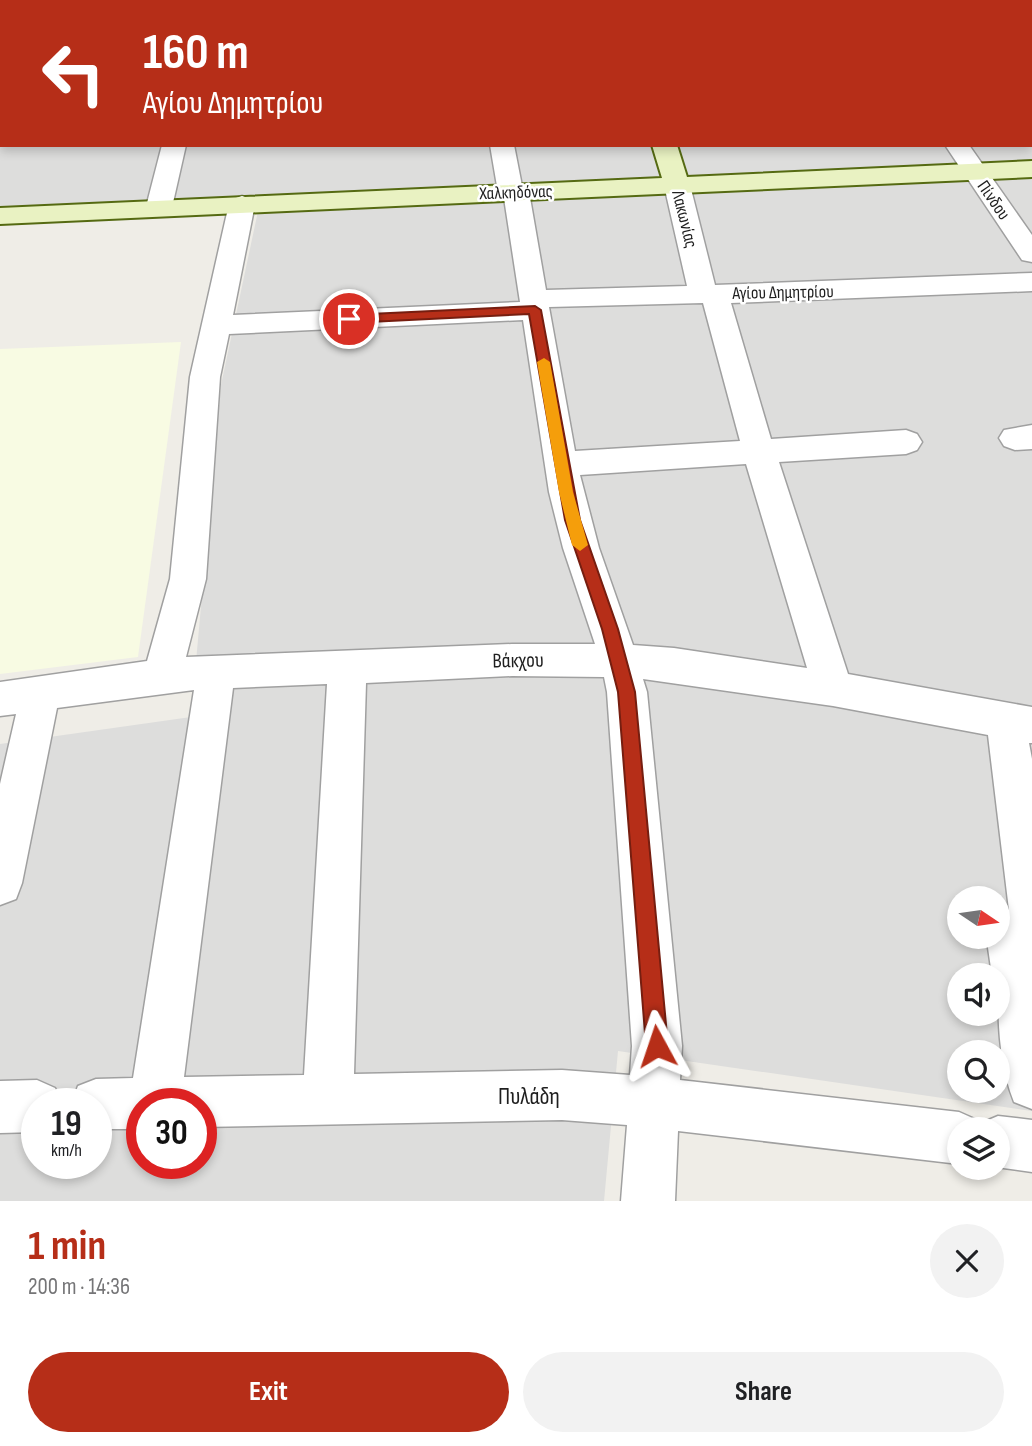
<!DOCTYPE html>
<meta charset="utf-8">
<style>
:root{--surface:#fff;--page:#f2f2f2;--text:#202124;--muted:#757577;--accent:#b62e18}
body{margin:0;font-family:"Sofia Sans Condensed",sans-serif;background:var(--page);color:var(--text);height:100vh;display:flex;flex-direction:column;font-size:26px;white-space:nowrap}
*{box-sizing:border-box;margin:0}
p{font-size:23px;color:var(--muted)}
.icon{flex:none;width:38px;height:38px;fill:none;stroke:currentColor;stroke-width:2;stroke-linecap:round;stroke-linejoin:round}
.map{position:relative;height:1201px;overflow:hidden}
.sheet{display:flex;flex-direction:column;background:var(--surface);flex:1}
.sheet>*{flex:none}
.top-card{position:absolute;left:0px;top:0px;width:1032px;height:147px;box-shadow:0 4px 10px #0003;background:#b62e18;color:#fff;overflow:hidden}
.needle{width:46px;rotate:103deg}
.fabs{position:absolute;left:947px;top:886px;display:grid;gap:14px}
.fabs a{display:grid;place-items:center;width:63px;height:63px;border-radius:50%;background:var(--surface);box-shadow:0 4px 10px #0003;font-size:35px}
.speed{position:absolute;left:21px;top:1088px;display:flex;gap:14px;font-size:35px;font-weight:700;text-align:center}
.speed>*{display:grid;place-content:center;width:91px;height:91px;border-radius:50%;background:var(--surface);box-shadow:0 4px 10px #0003;line-height:1}
.speed small{font-size:18px;font-weight:400}
.speed .limit{border:10px solid #d22;background:#fff;color:#111}
.pin{position:absolute;display:grid;place-items:center;width:60px;height:60px;color:#fff;margin:-30px;border:4px solid #fff;border-radius:50%;box-shadow:0 2px 7px #0007}
.me{position:absolute;width:77px;margin:-38px;rotate:355deg;stroke-linejoin:round;filter:drop-shadow(0 0 5px #0008)}
.turn{display:flex;align-items:center;gap:24px;height:147px;padding:0 28px;font-size:32px}
.turn .icon{width:91px;height:91px;stroke-width:2.5}
.turn b{display:block;font-size:49px;line-height:60px}
.round{display:grid;place-items:center;flex:none;width:74px;height:74px;border-radius:37px;background:var(--page)}
.overview{display:flex;align-items:center;justify-content:space-between;height:119px;padding:0 28px}
h1{font-size:42px;font-weight:700;line-height:52px;color:var(--accent)}
.action{display:flex;gap:14px;margin-top:auto;padding:14px 28px}
.action a{flex:1;height:80px;border-radius:42px;background:var(--accent);color:#fff;font-size:28px;font-weight:700;line-height:80px;text-align:center}
.action a+a{background:var(--page);color:var(--text)}
.map>svg:first-child{display:block}
.residential{fill:#dddddc;fill-rule:evenodd}
.education{fill:#f8fbe3}
.lines{fill:none;stroke-linecap:round;stroke-linejoin:round}
.street-casing{stroke:#a0a0a0;stroke-width:3}
.secondary-casing{stroke:#556a12;stroke-width:4}
.street{fill:#fff;fill-rule:evenodd}
.secondary{fill:#e9f2c2;fill-rule:evenodd}
.route{fill:#b62e18;stroke:#761e10;stroke-width:2}
.slow{fill:#f59e0b}
.labels{text-anchor:middle;stroke-width:5;stroke-linejoin:round;paint-order:stroke}
.far-street-label{font-size:18px;fill:#1f1f1f;stroke:#fff}
.street-label{font-size:21px;fill:#1f1f1f;stroke:#fff}
.near-street-label{font-size:24px;fill:#1f1f1f;stroke:#fff}
</style>
<div class="map">
<svg width="1032" height="1201" viewBox="0 0 1032 1201">
<rect width="100%" height="100%" fill="#efede7"/>
<path class="residential" d="M0,0H1032V1111L618,1051L604,1201H0V744L191,717L221,385L261,197L0,206ZM2,2H1031V145H2ZM959,898H998V936H959ZM959,975H998V1013H959ZM959,1052H998V1090H959ZM37,1104H96V1164H37ZM142,1104H201V1164H142Z"/>
<path class="education" d="M181,342L138,657L0,674V349Z"/>
<g class="lines">
<defs>
<path id="street" d="M197,0H217L196,2Z
M850,0H871L872,2H851Z
M1012,0H1032V7L1031,2H1011Z
M0,35H2V47H0Z
M1031,69H1032V83H1031Z
M0,110H2V124H0Z
M162,145H186L172,207L168,212L159,215L150,212L146,207Z
M490,145H514L522,186L529,192L546,290L687,286L664,185L668,180L677,177L686,180L690,185L715,285L1032,273V291L731,303L771,439L906,430L917,434L922,442L917,450L906,454L779,462L848,674L1032,707V743H1029L1032,759V1109L1014,1102C998,1062 998,1017 998,975H992L987,941L988,936H998V914L1009,910L988,735L833,706L643,679L647,692L682,1046L680,1080L959,1112L977,1120L979,1124L998,1116L1032,1120V1172L996,1167L998,1129H959V1164L678,1131L675,1201H621L627,1125L562,1120L201,1127V1104H142V1129H96V1104H71L78,1086L96,1079L133,1078L194,690L57,708L22,883L16,899L0,905V784L16,714L0,716V682L147,661L170,579L190,377L229,204L233,199L242,196L251,199L255,204L233,315L520,302L504,198L498,192ZM703,303L740,441L575,451L549,307ZM523,320L549,492L563,548L595,644H512L186,657L206,579L220,377L229,334ZM746,464L807,668L674,648L633,645L599,548L580,475ZM512,676L604,677L607,692L632,1046L630,1075L562,1070L354,1074L366,683ZM327,684L304,1075L184,1077L233,688Z
M945,145H969L1032,235V262L1022,260Z
M1032,425V449L1015,450L1004,446L999,438L1004,430Z
M37,1080L55,1088L62,1104H37V1132L0,1133V1081Z"/>
<path id="secondary" d="M604,0H624L625,2H604Z
M652,145H677L687,177L1032,161V177L0,224V208L662,178Z"/>
</defs>
<use href="#street" class="street-casing"/>
<use href="#secondary" class="secondary-casing"/>
<use href="#street" class="street"/>
<use href="#secondary" class="secondary"/>
</g>
<path class="route" d="M535,306L541,310L580,520L618,629L635,692L668,1046L665,1054L657,1057L649,1054L646,1046L618,692L602,629L565,520L529,314L349,323L343,319L349,315Z"/>
<path class="slow" d="M544,358L550,362L573,492L588,545L580,551L572,545L559,492L537,362Z"/>
<g class="labels">
<g class="far-street-label">
<text transform="translate(516 192) rotate(-2)" y="6">Χαλκηδόνας</text>
<text transform="translate(994 200) rotate(55)" y="6">Πίνδου</text>
<text transform="translate(685 219) rotate(76)" y="6">Λακωνίας</text>
<text transform="translate(783 292) rotate(-1)" y="6">Αγίου Δημητρίου</text>
</g>
<g class="street-label">
<text transform="translate(518 660) rotate(-1)" y="7">Βάκχου</text>
</g>
<g class="near-street-label">
<text x="529" y="1104">Πυλάδη</text>
</g>
</g>
</svg>
<div class="fabs">
<a><svg class="needle" viewBox="-14 -14 28 28"><path d="M0-13l5 13h-10z" fill="#e53935"/><path d="M0 13l5-13h-10z" fill="#757577"/></svg></a>
<a><svg class="icon" aria-label="sound" viewBox="0 0 24 24"><path d="M4 9h4l5-4v14l-5-4H4zM17 9q2 3 0 6"/></svg></a>
<a><svg class="icon" aria-label="search" viewBox="0 0 24 24"><circle cx="10" cy="10" r="6"/><path d="M15 15l6 6"/></svg></a>
<a><svg class="icon" aria-label="layers" viewBox="0 0 24 24"><path d="M12 4l9 5-9 5-9-5zM3 14l9 5 9-5"/></svg></a>
</div>
<div class="speed"><div>19<small>km/h</small></div><div class="limit">30</div></div>
<div class="pin" style="left:349px;top:319px;background:#d93025"><svg class="icon" aria-label="arrive" viewBox="0 0 24 24"><path d="M6 21V4h12l-3 4 3 4H6"/></svg></div>
<svg class="me" style="left:657px;top:1046px" viewBox="-20 -20 40 40"><path d="M0-17L14 15 0 8-14 15z" fill="#b62e18" stroke="#fff" stroke-width="4"/></svg>
<div class="top-card">
<div class="turn"><svg class="icon" aria-label="left" viewBox="0 0 24 24"><path d="M17 20v-9H6M10 6l-5 5 5 5"/></svg><div><b>160 m</b>Αγίου Δημητρίου</div></div>
</div>
</div>
<section class="sheet">
<div class="overview"><div><h1>1 min</h1><p>200 m · 14:36</p></div><a class="round"><svg class="icon" aria-label="close" viewBox="0 0 24 24"><path d="M6 6l12 12M18 6L6 18"/></svg></a></div>
<div class="action"><a>Exit</a><a>Share</a></div>
</section>
